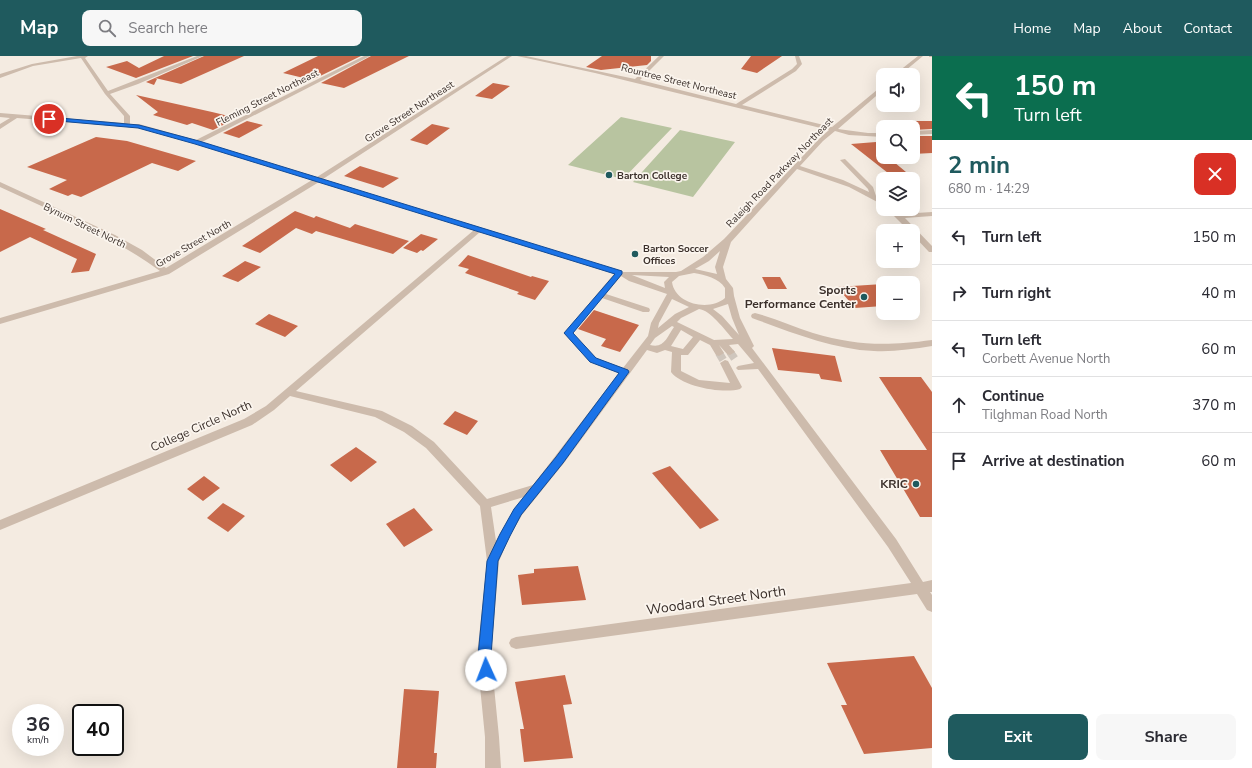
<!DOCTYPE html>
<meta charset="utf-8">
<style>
:root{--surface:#fff;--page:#f7f7f7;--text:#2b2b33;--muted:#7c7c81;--line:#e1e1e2;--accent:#1f5a5e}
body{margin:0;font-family:"Nunito Sans",sans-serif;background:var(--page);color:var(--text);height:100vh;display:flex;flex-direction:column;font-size:15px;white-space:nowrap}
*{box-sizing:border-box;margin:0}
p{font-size:13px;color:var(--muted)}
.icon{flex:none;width:22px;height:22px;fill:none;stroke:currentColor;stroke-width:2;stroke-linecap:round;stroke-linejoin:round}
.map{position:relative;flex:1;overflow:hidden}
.details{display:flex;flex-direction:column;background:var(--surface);width:320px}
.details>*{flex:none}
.banner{background:#0b6e4f;color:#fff;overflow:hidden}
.tools{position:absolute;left:876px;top:12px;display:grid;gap:8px}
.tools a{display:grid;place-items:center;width:44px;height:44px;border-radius:8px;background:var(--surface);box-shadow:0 4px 16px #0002;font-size:20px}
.speed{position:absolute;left:12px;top:648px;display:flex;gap:8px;font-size:20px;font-weight:700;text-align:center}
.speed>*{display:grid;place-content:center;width:52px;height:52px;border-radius:50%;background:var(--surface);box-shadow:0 4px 16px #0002;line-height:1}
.speed small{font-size:10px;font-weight:400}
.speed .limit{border:2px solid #111;border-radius:6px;background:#fff;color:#111}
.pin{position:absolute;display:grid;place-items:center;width:34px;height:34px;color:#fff;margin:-17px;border:2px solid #fff;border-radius:50%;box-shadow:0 1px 4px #0007}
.me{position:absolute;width:44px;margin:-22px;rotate:358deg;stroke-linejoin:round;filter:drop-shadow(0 0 3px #0008)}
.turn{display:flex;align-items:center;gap:14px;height:84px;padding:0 16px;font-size:18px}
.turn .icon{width:52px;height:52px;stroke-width:2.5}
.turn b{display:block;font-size:28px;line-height:34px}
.round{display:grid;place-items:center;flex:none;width:42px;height:42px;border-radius:8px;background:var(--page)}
.headline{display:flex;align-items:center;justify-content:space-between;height:68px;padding:0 16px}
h1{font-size:24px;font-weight:700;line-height:30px;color:var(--accent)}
.cta{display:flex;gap:8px;margin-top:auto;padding:8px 16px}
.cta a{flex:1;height:46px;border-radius:8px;background:var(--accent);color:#fff;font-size:16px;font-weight:700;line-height:46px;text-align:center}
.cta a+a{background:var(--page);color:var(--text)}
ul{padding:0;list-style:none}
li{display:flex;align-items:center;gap:12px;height:56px;padding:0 16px;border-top:1px solid var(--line)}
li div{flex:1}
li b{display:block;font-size:15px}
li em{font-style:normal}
header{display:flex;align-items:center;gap:24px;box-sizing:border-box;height:56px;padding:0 20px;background:var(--accent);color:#fff}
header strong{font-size:19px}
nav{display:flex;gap:22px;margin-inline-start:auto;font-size:14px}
.search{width:280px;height:36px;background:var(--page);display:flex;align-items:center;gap:10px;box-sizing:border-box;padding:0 14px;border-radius:8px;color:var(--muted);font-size:15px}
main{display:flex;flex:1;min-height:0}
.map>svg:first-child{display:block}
.green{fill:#b8c4a0}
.building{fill:#c8694b}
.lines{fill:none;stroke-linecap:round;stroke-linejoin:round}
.minor-tunnel{stroke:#cfc6bd;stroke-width:8;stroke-dasharray:8 4.5;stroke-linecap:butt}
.minor{fill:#cdbbac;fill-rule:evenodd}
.route{fill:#1a73e8;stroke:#114b97}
.poi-dot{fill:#1f5a5e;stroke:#fbf5ee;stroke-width:1.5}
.labels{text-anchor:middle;stroke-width:3.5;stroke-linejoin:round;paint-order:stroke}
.far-street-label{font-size:10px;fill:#3b302b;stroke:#fbf5ee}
.far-poi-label{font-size:10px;font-weight:bold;fill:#3b302b;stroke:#fbf5ee;text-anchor:start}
.poi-label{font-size:12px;font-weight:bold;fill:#3b302b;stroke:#fbf5ee;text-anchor:end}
.street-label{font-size:12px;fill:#3b302b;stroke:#fbf5ee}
.near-street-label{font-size:14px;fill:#3b302b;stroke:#fbf5ee}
</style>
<header>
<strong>Map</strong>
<div class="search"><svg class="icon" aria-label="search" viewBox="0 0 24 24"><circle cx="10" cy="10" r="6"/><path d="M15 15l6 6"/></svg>Search here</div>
<nav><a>Home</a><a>Map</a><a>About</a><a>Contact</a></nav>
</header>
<main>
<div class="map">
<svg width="932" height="712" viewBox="0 0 932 712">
<rect width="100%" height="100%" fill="#f4ebe1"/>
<path class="green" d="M621,61L672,72L623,123L568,109Z
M680,74L735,86L693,141L633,126Z"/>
<path class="building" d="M164,0H193L136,22L106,11L127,5L139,12Z
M204,0H244L181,28L155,22L157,23L154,29L146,26Z
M318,0H361L312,24L283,17Z
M371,0H409L344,32L321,27Z
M602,0H651V5L647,9L601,14L586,11Z
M751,0H782L757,17L741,13Z
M493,27L510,30L492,43L475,40Z
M136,39L212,56L237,62L213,74L192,67L187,69L153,59L158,56Z
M247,65L263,69L239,82L223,77Z
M900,65H932V73L913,74V71H906Z
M432,68L450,72L427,89L410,84Z
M913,80H932V97L913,98Z
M96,81L127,85L196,105L178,115L152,107L81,141L72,138L68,140L49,133L67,124L27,111Z
M876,86L883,93V101H888L906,116L888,117L851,88Z
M360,110L399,122L383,132L344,120Z
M0,153L46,173L43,174L96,198L89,215L71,217L77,203L30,181L0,196Z
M295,155L314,162L316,160L350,172L355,168L409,185L393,198L316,175L312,178L296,172L260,197L242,190Z
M421,178L438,183L423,195L421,194L417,197L403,192Z
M468,199L531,221L532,220L549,225L535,244L517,238L519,236L465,217L469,213L458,210Z
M245,205L261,211L238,226L222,220Z
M762,221H780L787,233H768Z
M883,228V250L855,252L837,231Z
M594,254L639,269L620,296L601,290L606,283L578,273Z
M269,258L298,270L285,281L255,268Z
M772,292L835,300L842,326L821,323L819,318L778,314Z
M879,321H921L932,336V461H920L880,394H927Z
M455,355L478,365L467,379L443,368Z
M356,391L377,406L351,426L330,409Z
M670,410L719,464L700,473L652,417Z
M204,420L220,432L203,445L187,433Z
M223,447L245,460L228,476L207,462Z
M414,452L433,474L404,491L386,468Z
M578,510L586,544L522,549L518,519L534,517V513Z
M914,600L932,632V692L864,698L841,649H847L827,607Z
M565,619L572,648L563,649L573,702L524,706L520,673H524L515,626Z
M404,633L439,635L434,697H437L436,712H397Z"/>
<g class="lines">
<path class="minor-tunnel" d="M730,296L737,306
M719,297L725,307"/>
<path class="minor" d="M77,0H88L85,2L108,35L197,0H203L138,28L110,38L130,60V68H139L196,84L364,0H370L202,86L317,121L507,0H512L323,123L623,216H676L681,215L703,201L724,183L819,83L829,74L595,17L517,0H526L635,23L659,0H664L640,24L736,48L792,13L797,8L795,0H799L802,8L796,15L742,49L832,71L883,29V34L838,73L868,77H883V81L849,79L835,75L823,85L800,110L843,124L869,136L868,133L840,104L845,103L873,131L876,140L883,144V149L849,131L797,113L731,186L723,211L726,223L733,232L734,240L740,262L754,290L752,292L896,483L923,526L932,524V536H930L932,539V556L927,554L917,538L516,593L511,591L509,587L511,583L516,581L911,527L888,491L758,313L738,314L736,312L738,310L754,307L738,288L729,289L735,296L730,299L727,298L719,289L724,297L719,300L716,299L710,289L700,284L688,299H681V315L699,324L730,327L720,307L725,304L728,305L742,331L740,333C724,338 682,331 671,316L672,296L665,294L657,297L647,294L564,407L522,459L510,480L499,505L491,600L499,681L501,712H485V681L477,600L487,505L480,450L426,392L404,376L375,361L290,340L274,354L252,369L0,474V464L244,363L266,350L474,174L319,126L169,218L0,268V262L160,215C111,179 54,156 0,131V126L115,179L142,194L166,212L312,124L195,87L139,72L17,62L0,73V68L10,62L0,61V57L124,67V60L105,38L81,2L33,10L0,22V18L32,8ZM480,176L614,218L564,277L590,306L619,317L533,429L487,443L434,386L412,370L382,355L296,335ZM720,195L715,211L717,218L695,213L709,205ZM694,217C705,219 719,222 725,232V242C709,256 675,248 672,226L679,220ZM632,219L669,221L664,226L665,232ZM621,220L629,225L667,238L651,267L648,280L623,312L596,302L573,277L602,242L643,256H649L650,254L649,252L606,238ZM672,243L689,251L675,258L658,272L659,267ZM728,248L732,262L739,279L722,260L713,253ZM699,253C710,254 725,274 733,283L714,284L677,266L681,262ZM672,270L674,271C667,281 664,293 650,289L655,282ZM681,274L693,281L683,293L671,290ZM524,441L514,453L496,485L491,451Z
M918,0H923L900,19H894Z
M929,0H932V1H929Z
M932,74V78L913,79V75Z
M887,153H895L901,158L932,156V160L905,162L932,190V196H929L913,179V175H909Z
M755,257C775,262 794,271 813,277C857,290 887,290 932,284V290C913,293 893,296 874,295C832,293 791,276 752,262L751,260L752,258Z"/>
</g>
<path class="route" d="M49,61L139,69L199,85L622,215V218L573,277L596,302L628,314L629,316L563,407L521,459L510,480L498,505L491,600L492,614L490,618L486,620L481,618L478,600L487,505L500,478L514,453L556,401L619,317L590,306L564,277L615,218L195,88L138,72L47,64L46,63Z"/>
<g class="poi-dot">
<circle cx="609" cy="119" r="4"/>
<circle cx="635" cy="198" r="4"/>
<circle cx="864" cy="241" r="4"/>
<circle cx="916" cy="428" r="4"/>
</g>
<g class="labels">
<g class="far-street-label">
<text transform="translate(679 25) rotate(14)" y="4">Rountree Street Northeast</text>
<text transform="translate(267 41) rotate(-27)" y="4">Fleming Street Northeast</text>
<text transform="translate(409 55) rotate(-33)" y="4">Grove Street Northeast</text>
<text transform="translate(779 116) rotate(-46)" y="4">Raleigh Road Parkway Northeast</text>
<text transform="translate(85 169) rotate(26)" y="4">Bynum Street North</text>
<text transform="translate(193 187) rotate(-30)" y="4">Grove Street North</text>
</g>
<g class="far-poi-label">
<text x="617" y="123">Barton College</text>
<text x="643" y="196">Barton Soccer<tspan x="643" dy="12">Offices</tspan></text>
</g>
<g class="poi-label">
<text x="856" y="238">Sports<tspan x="856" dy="14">Performance Center</tspan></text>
<text x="908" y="432">KRIC</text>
</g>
<g class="street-label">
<text transform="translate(201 370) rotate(-24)" y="4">College Circle North</text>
</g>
<g class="near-street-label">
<text transform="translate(716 544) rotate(-8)" y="5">Woodard Street North</text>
</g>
</g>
</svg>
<div class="tools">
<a><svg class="icon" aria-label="sound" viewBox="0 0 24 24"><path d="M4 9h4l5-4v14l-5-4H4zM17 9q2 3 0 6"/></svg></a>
<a><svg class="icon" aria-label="search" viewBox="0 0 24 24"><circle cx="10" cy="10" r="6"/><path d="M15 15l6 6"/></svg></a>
<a><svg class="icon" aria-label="layers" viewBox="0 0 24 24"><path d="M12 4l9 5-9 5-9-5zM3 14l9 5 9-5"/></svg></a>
<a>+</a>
<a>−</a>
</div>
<div class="speed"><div>36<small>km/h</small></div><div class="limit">40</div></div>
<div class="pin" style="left:49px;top:63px;background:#d93025"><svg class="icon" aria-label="arrive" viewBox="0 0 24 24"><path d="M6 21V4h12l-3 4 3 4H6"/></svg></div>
<svg class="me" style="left:486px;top:614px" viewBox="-20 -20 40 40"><circle r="19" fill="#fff"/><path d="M0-13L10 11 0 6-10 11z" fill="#1a73e8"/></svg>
</div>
<section class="details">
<div class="banner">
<div class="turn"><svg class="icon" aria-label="left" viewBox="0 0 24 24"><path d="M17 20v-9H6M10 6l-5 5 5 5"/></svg><div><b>150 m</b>Turn left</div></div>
</div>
<div class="headline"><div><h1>2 min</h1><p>680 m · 14:29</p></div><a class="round" style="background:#d93025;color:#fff"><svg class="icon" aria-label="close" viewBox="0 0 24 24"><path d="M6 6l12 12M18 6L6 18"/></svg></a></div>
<ul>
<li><svg class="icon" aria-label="left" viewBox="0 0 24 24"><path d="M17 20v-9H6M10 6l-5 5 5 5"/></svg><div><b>Turn left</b></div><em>150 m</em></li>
<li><svg class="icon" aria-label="right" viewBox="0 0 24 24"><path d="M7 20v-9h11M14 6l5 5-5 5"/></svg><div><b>Turn right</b></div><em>40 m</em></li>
<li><svg class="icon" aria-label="left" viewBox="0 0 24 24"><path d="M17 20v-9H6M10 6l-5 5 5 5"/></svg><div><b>Turn left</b><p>Corbett Avenue North</p></div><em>60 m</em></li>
<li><svg class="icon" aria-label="ahead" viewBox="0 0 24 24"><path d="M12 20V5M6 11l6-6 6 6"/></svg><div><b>Continue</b><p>Tilghman Road North</p></div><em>370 m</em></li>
<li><svg class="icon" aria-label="arrive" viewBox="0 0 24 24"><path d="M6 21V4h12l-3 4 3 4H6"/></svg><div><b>Arrive at destination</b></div><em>60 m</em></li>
</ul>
<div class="cta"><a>Exit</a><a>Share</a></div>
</section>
</main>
